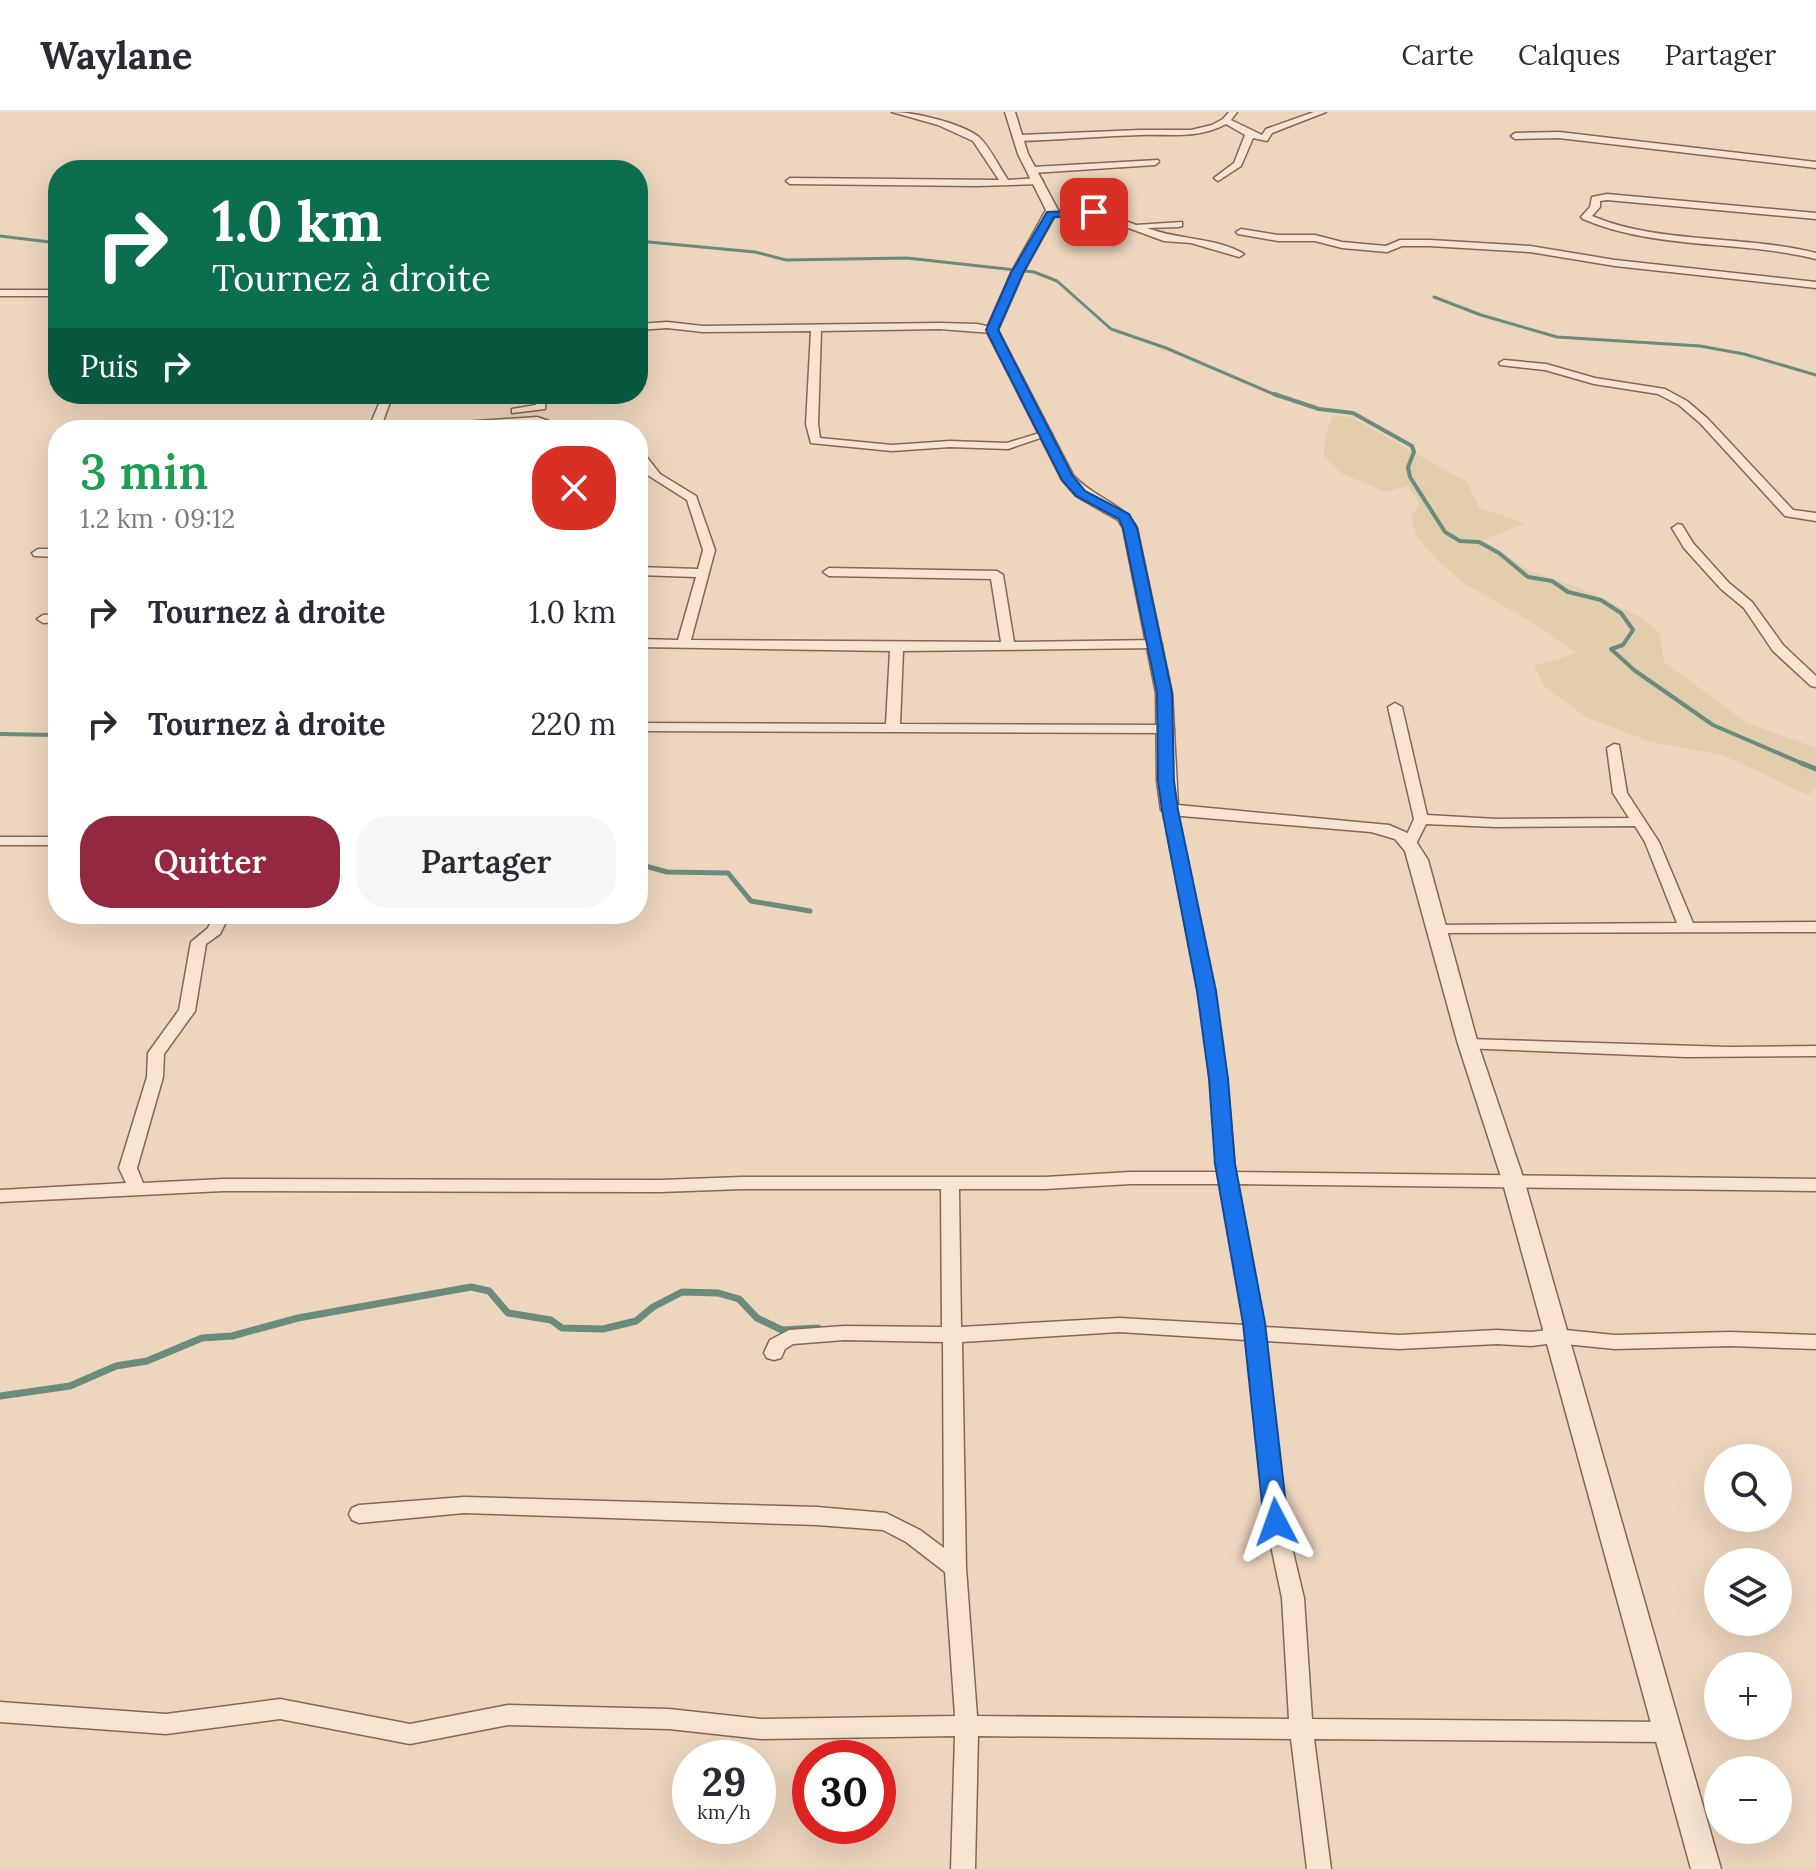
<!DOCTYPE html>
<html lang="fr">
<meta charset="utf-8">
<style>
:root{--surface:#fff;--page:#f7f7f7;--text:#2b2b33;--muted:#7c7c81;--line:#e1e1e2;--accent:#932840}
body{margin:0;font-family:Lora,serif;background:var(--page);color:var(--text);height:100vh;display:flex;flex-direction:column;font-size:30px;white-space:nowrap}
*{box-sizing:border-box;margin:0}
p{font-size:26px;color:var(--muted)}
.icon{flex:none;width:44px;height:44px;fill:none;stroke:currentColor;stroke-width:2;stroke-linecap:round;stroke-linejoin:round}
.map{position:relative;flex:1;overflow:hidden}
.drawer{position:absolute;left:48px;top:308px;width:600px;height:504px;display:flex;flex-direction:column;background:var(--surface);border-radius:32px;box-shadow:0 8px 32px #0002}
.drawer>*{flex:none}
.guide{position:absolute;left:48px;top:48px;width:600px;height:244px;border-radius:32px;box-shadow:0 8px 32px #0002;background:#0b6e4f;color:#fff;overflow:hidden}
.fabs{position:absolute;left:1704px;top:1332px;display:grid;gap:16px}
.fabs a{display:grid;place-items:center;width:88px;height:88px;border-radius:50%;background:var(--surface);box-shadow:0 8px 32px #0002;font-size:40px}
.speed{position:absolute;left:672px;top:1628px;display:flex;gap:16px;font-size:40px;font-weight:700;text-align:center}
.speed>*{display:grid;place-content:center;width:104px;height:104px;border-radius:50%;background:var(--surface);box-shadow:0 8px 32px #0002;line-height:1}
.speed small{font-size:20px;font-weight:400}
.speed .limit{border:12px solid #d22;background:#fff;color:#111}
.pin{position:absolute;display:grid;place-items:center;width:68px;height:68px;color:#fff;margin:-34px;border-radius:16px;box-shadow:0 4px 12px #0006}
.me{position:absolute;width:88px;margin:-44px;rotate:356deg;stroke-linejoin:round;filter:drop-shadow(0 0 6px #0008)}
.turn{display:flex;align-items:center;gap:28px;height:168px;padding:0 32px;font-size:36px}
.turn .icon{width:104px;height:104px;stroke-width:2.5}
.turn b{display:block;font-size:56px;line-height:68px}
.then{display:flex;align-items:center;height:76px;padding:0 32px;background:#0003;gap:16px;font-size:30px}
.round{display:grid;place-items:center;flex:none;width:84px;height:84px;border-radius:32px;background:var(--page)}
.headline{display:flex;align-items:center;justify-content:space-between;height:136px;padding:0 32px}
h1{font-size:48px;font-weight:600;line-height:60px;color:#1e9e55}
.action{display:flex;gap:16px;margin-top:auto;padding:16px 32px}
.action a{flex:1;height:92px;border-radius:32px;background:var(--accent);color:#fff;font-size:32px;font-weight:600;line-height:92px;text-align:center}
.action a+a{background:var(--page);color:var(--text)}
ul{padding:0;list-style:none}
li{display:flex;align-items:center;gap:24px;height:112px;padding:0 32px}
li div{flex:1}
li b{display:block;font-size:30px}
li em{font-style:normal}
header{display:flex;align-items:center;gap:48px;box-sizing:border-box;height:112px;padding:0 40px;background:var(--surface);border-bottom:2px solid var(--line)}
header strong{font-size:38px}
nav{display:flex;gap:44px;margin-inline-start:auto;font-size:28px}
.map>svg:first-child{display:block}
.farmland{fill:#e2ceac}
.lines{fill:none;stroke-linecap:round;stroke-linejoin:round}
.stream-far3{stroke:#698c7c;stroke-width:3}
.stream-far2{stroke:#698c7c;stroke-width:4}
.stream-far1{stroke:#698c7c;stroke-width:5}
.stream{stroke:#698c7c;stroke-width:7}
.minor-casing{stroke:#856657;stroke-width:3}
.tertiary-casing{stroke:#856657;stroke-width:3}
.minor{fill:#f8e4d1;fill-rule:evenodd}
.tertiary{fill:#f8e4d1;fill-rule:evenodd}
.route{fill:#1a73e8;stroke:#114b97;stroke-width:2}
</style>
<header>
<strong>Waylane</strong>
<nav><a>Carte</a><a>Calques</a><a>Partager</a></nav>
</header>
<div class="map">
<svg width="1816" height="1757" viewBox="0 0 1816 1757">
<rect width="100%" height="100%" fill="#edd5be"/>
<path class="farmland" d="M1333,303L1350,305L1467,370L1479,396L1525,411L1483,428L1530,459L1577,475L1638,504L1660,521L1664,550L1747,611L1816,636V675L1808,683L1723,643L1651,630L1586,605L1545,575L1534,554L1577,541L1530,509L1465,472L1438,449L1416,424L1411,404L1420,392L1408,374L1385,380L1341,361L1324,344L1325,325Z"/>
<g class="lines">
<path class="stream-far3" d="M0,124L58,131
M638,129L755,140L786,148L907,146L1034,160L1057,169L1111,217L1166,236L1278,284
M1434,185L1481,203L1557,225L1700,234L1744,242L1816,263"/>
<path class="stream-far2" d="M1274,282L1319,297L1353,301L1412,334L1414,340L1408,355L1410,365L1445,420L1460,429L1479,430L1499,441L1528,465L1552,469L1568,480L1601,488L1621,501L1633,518L1623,533L1611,537L1634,558L1713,613L1806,653
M0,622L58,623"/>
<path class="stream-far1" d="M1801,651L1816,657
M638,752L667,760L728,761L751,789L810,799"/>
<path class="stream" d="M0,1284L70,1274L116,1254L147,1249L202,1226L232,1224L298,1206L471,1175L489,1179L508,1201L551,1208L562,1216L603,1217L636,1209L653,1195L682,1180L718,1181L739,1187L757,1206L782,1218L818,1216"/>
<defs>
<path id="minor" d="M892,0C914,0 961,11 979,25C990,35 999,55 1008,68L1039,66L1043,69L1039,72L977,74L790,72L786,69L790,66L999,68L973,29L938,13Z
M1229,0H1237L1231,8L1262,23L1266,17L1314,0H1326L1272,21L1267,29L1253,26L1241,54L1218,69L1214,66L1234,51L1245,23L1226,12C1199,27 1170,22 1140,23C1100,24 1060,28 1020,29L1016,26L1020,23L1140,18H1191L1212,13L1223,7Z
M1559,20L1816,50V56L1559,26L1515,27L1511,24L1515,21Z
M1158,48L1159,50L1155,53L1033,61L1029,58L1033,55Z
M1607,82L1816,101V107L1607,88L1600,89V95L1592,104C1657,132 1745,123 1816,141V147C1740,128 1655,138 1583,107L1581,105L1590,95L1592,85Z
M1094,97L1136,113L1182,110V114L1179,115L1147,116C1178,128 1215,125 1244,142L1239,145L1191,131L1164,129L1093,103L1051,105L1046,102L1051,99Z
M1241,117L1278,123H1315L1342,130L1386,134L1400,128H1430L1530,134L1615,148L1816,170V176L1615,154L1530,140L1430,134H1402L1387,140L1342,136L1315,129H1278L1238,122L1236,120Z
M0,178H58V184H0Z
M667,210L703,214L940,211L977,212L996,216L997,218L992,221L940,217L821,219L818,312L820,326L892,333L950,329L1007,331L1046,319L1052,322L1008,337L950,335L892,339L811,331L806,312L811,219L703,220L667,216L638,218V212Z
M1504,248L1546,252L1595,266L1665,277L1687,289L1708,307L1793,398L1816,401V409L1785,404L1700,311L1679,293L1658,282L1594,272L1545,258L1500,253L1499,251Z
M383,282H393L382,312H433L537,305L549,309L554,318H542L536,311L438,318H368Z
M536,282H546L545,297L512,301V297L536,293Z
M638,338L642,339L660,362L696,384L715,438L691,528L1001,530L991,467L829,464L823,460L829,456L997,459L1003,463L1014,530L1156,528L1162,532L1156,536L903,539L900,612L1167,613L1174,617L1167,621L638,619V611L886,612L890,539L638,535V527L678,528L696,465L638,463V455L698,457L703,438L687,388L646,362L638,350Z
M1678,412L1682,413L1693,431L1729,471L1752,490L1783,533L1816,564V575L1811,574L1773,539L1744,496L1721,477L1684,436L1672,416Z
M38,437H58V445L34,444L32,441Z
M58,502V510L43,511L37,507L43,503Z
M1395,591L1402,595L1427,703L1496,707L1629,706L1613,681L1607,636L1614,632L1619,633L1627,681L1659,730L1693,811L1816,810V820L1433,821L1430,818L1438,813L1677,811L1645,730L1635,714L1496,715L1426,712L1416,732H1406L1404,729L1414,707L1388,595Z
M1170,694L1177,698L1214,879L1227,967L1235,1060L1816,1067V1079L1238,1072L1264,1215L1399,1223L1497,1218L1531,1220L1555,1217L1615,1223L1730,1220L1816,1223V1237L1730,1234L1615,1237L1555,1231L1531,1234L1497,1232L1399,1237L1266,1229L1286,1410L1304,1486L1312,1607L1666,1610L1674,1613L1677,1620L1674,1627L1666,1630L1314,1627L1331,1757H1307L1291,1627L978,1624L975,1757H951L955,1624L761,1627L669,1617L508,1613L410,1632L280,1607L166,1622L0,1610V1590L166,1602L280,1587L410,1612L508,1593L669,1597L761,1607L955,1604L945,1460L906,1430L883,1418L817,1413L464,1401L359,1411L352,1408L349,1402L352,1396L359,1393L464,1385L817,1395L886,1401L920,1418L944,1436L943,1230L844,1228L793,1232L785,1237L781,1246L774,1248L767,1246L764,1241L770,1228L789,1218L844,1214L942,1215L941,1077H742L660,1080L223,1079L0,1090V1078L126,1071L119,1056L147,965L148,941L179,898L191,830L208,816L214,802H230L220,822L206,832L195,899L164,942L163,965L137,1056L143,1071L223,1067L660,1068L742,1065H1045L1130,1060H1218L1211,967L1198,879L1163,698ZM1130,1072H1220L1245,1213L1119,1206L961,1215L959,1077H1045ZM1119,1220L1246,1228L1266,1410L1282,1486L1289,1607L977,1604L966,1456L962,1230Z
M0,725H58V733H0Z
M1468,927L1729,935L1816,934V944L1686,945L1462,936L1460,932Z"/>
<path id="tertiary" d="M1005,0H1015L1028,42L1058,98L1023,161L998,218L1073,363C1093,386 1124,391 1137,416L1172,581L1178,693L1389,713L1412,723L1428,748L1478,932L1524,1068L1721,1757H1691L1502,1068L1458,932L1405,739L1395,727L1371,720L1170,703L1161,698L1157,669L1156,581L1123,416L1118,408L1076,384L1062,368L986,218L1011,161L1046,98L1018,42Z"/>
</defs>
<use href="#minor" class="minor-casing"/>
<use href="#tertiary" class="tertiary-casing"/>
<use href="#minor" class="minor"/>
<use href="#tertiary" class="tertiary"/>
</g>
<path class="route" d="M1097,98V102L1094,103L1054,105L1023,161L998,218L1072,363L1085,379L1129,402L1137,416L1172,581L1174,669L1178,698L1216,879L1228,967L1235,1052L1265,1211L1288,1410L1284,1417L1276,1419L1267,1417L1264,1410L1243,1211L1215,1052L1209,967L1197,879L1162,698L1158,669L1157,581L1123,416L1119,407L1076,384L1062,368L986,218L1011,161L1047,100Z"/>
</svg>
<div class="fabs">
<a><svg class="icon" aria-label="search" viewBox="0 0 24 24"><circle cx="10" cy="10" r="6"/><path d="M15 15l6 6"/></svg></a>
<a><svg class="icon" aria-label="layers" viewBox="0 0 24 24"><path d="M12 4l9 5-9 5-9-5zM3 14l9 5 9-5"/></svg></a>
<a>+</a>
<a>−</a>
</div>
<div class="speed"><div>29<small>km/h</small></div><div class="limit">30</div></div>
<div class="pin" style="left:1094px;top:100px;background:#d93025"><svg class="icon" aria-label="arrive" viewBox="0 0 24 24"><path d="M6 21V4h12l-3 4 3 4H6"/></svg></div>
<svg class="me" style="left:1276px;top:1410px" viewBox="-20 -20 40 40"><path d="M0-17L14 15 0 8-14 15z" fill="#1a73e8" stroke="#fff" stroke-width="4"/></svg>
<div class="guide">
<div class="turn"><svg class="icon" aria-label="right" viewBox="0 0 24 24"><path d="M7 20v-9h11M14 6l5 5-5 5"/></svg><div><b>1.0 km</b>Tournez à droite</div></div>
<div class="then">Puis<svg class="icon" aria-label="right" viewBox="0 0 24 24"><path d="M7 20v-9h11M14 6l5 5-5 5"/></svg></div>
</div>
<section class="drawer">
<div class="headline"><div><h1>3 min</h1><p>1.2 km · 09:12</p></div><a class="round" style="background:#d93025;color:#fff"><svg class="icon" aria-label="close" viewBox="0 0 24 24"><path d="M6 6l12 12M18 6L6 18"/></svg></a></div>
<ul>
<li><svg class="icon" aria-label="right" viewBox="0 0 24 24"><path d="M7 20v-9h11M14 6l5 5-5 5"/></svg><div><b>Tournez à droite</b></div><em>1.0 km</em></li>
<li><svg class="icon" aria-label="right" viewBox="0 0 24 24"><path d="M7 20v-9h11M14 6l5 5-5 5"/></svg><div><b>Tournez à droite</b></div><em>220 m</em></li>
</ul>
<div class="action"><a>Quitter</a><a>Partager</a></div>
</section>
</div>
